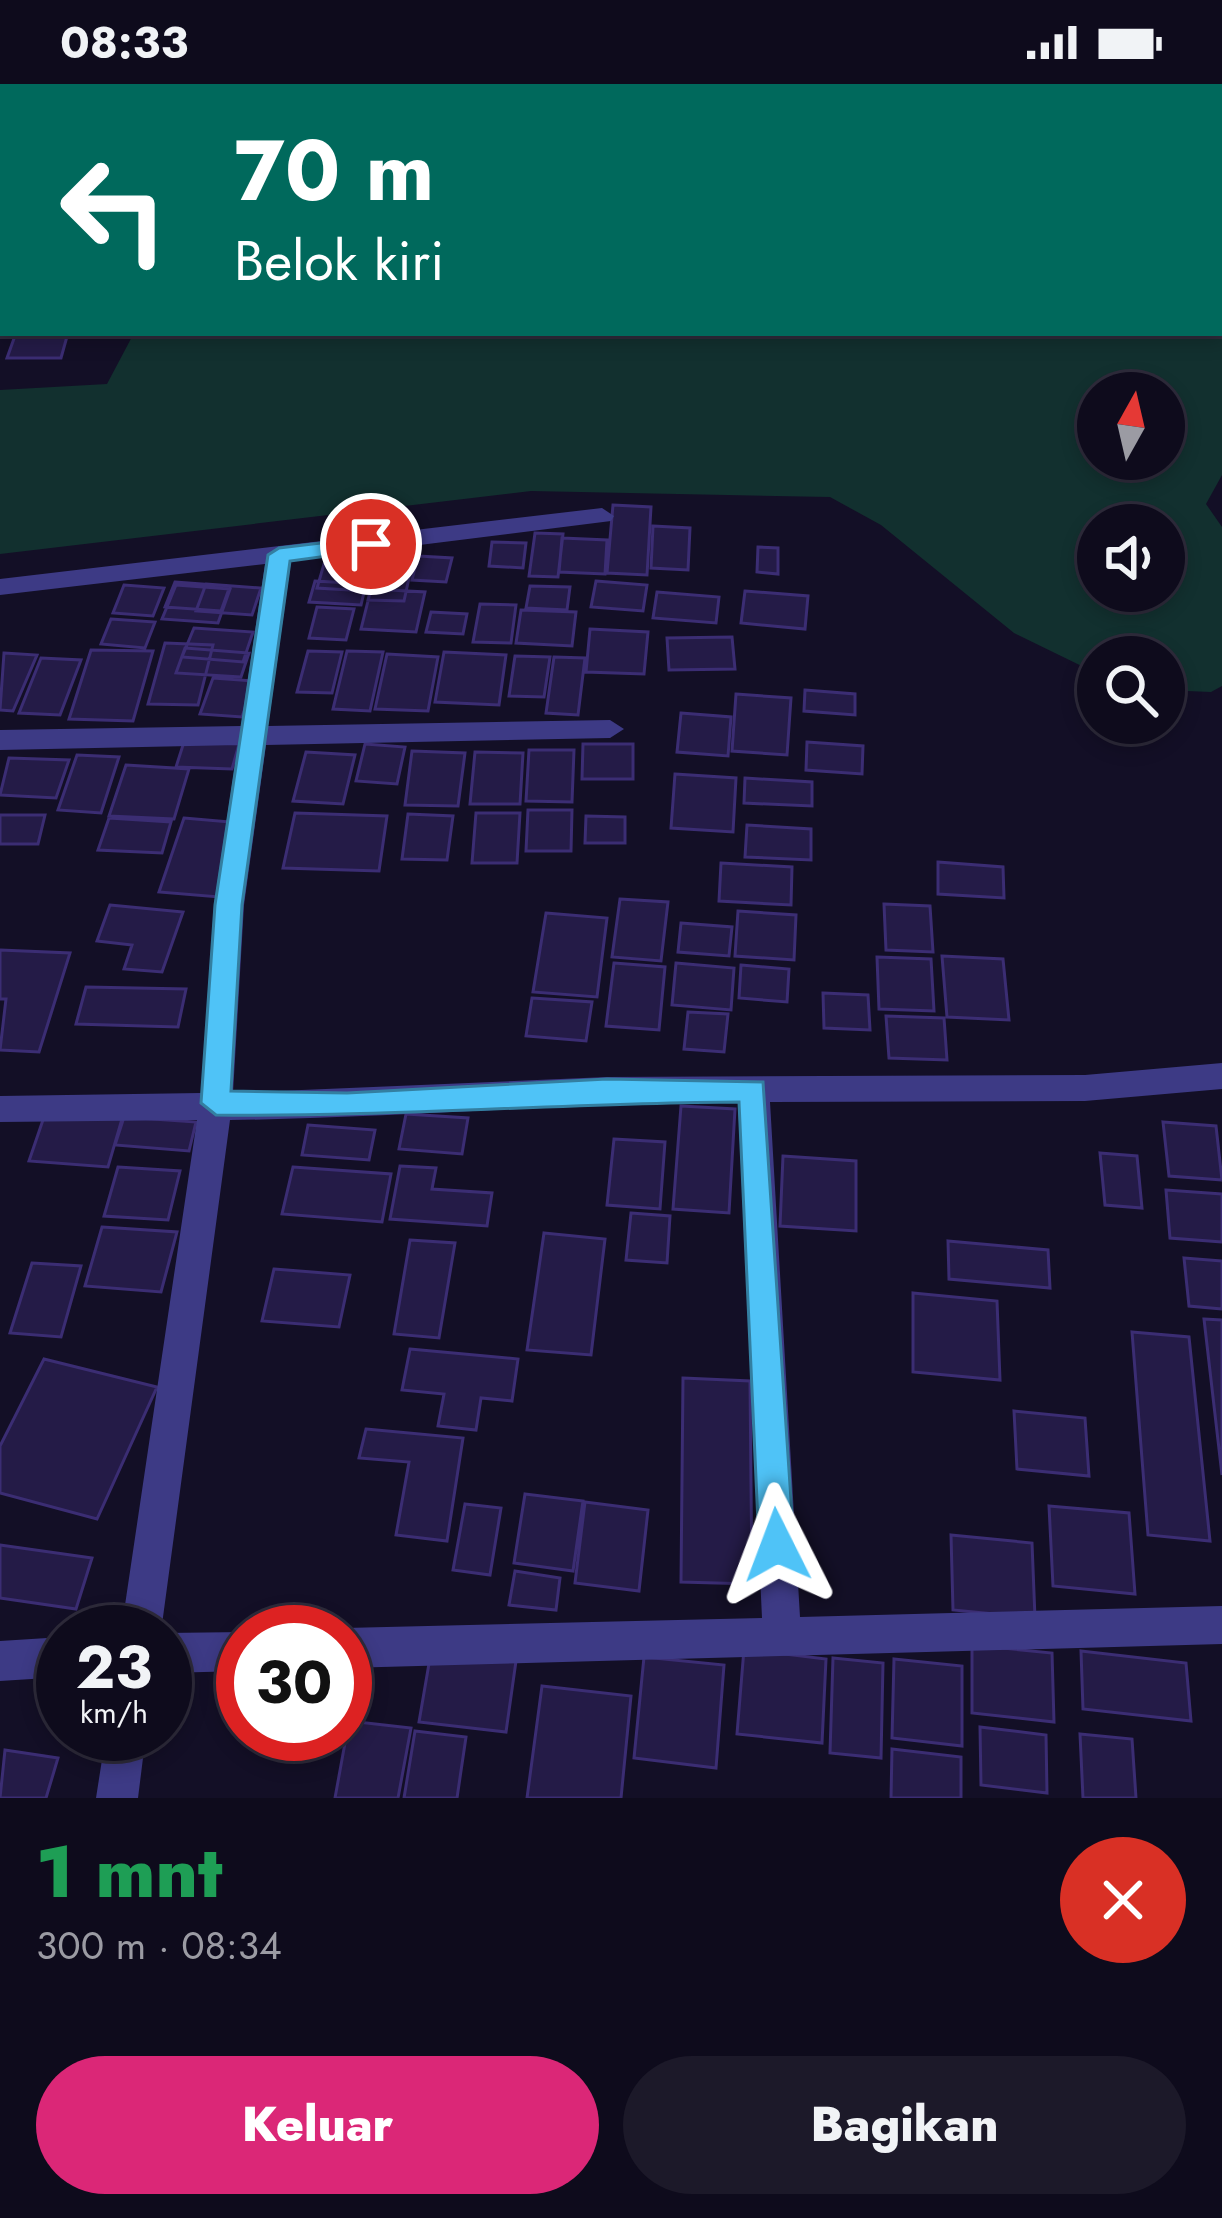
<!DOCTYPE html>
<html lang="id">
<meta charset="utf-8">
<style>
:root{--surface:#0e0b1c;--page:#1c1929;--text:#f1f3f6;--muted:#9b9ba3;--line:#2e2b3b;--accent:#db2777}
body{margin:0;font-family:Jost,sans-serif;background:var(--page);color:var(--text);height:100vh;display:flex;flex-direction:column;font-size:45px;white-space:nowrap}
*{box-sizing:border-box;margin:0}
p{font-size:39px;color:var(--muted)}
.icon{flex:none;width:66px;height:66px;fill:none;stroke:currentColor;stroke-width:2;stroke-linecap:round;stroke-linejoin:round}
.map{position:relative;height:1714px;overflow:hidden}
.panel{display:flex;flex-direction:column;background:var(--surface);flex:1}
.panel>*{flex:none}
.top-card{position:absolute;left:0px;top:0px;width:1224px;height:252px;box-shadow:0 6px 18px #0003,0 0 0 3px var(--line);background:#00695c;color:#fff;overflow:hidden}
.needle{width:78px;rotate:8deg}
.buttons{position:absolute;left:1077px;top:288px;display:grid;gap:24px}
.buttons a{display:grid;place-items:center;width:108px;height:108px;border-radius:50%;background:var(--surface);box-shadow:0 6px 18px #0003,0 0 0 3px var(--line);font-size:60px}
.speed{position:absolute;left:36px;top:1521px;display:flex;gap:24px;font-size:60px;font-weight:700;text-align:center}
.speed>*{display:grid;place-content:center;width:156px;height:156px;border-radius:50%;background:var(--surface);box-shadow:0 6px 18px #0003,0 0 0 3px var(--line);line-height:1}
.speed small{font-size:30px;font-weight:400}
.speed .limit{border:18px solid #d22;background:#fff;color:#111}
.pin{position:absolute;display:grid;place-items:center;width:102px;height:102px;color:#fff;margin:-51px;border:6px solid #fff;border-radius:50%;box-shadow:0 3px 12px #0007}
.me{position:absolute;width:132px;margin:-66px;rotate:357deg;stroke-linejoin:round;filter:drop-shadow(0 0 9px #0008)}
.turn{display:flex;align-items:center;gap:42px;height:252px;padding:0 36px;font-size:54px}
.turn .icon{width:156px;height:156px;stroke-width:2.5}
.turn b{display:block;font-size:84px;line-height:102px}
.round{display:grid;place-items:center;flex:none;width:126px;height:126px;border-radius:63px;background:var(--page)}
.headline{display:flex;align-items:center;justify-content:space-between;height:204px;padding:0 36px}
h1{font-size:72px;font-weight:800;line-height:90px;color:#1e9e55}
.primary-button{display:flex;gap:24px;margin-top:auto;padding:24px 36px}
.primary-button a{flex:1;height:138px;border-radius:72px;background:var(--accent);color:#fff;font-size:48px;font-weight:800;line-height:138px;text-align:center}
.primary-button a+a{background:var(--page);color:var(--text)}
.status{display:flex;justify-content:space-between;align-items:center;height:84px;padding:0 60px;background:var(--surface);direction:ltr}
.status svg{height:33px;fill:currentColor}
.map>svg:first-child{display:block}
.green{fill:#12302f;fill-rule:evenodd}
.building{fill:#241b47;stroke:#3b2d73;stroke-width:3}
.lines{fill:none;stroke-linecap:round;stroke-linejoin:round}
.street{fill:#3d3a85;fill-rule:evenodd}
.highway{fill:#ff4fa3;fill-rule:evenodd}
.route{fill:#4fc3f7;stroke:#337fa1;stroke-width:3}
</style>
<div class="status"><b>08:33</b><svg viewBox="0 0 49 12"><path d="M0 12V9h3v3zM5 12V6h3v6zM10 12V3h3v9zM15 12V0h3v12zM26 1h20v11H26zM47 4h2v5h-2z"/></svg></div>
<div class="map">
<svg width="1222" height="1714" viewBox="0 0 1222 1714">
<rect width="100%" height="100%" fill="#130f26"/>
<path class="green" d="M1028,0H1222V391L1206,420L1222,443V602L1211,608L1164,606V573H1098V590L1014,549L881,441L830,413L531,407L0,470V306L107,300L134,249H1221V3H1021ZM1098,309H1164V375H1098ZM1098,441H1164V507H1098Z"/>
<path class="building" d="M16,249H68L61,274H7Z
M613,421L651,423L647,491L607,489Z
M653,442L690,444L688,486L651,484Z
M535,449L563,450L558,493L529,492Z
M562,454L607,456L605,490L559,488Z
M492,458L526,459L523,484L489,482Z
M758,463L778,464V490L757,488Z
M418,472L452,474L446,498L412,496Z
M377,479L412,480L404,517L368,516Z
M324,480L372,483L366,507L317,504Z
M315,497L366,500L361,521L309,518Z
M596,497L647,501L643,527L591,523Z
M175,498L230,502L221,527L165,523Z
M206,500L261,504L252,531L196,527Z
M124,501L164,504L153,532L113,529Z
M176,501L230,505L218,539L162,535Z
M530,502L570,503L567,526L526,524Z
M371,505L425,508L416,548L361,545Z
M745,507L808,512L805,545L741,539Z
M657,508L719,513L716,539L653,534Z
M480,520L516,521L511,559L473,558Z
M317,523L354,525L346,556L309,554Z
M521,526L576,528L572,562L516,559Z
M431,528L467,530L463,550L426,548Z
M111,535L155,538L145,564L101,560Z
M194,544L253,548L243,578L182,573Z
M590,545L648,548L644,590L586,588Z
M732,553L735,585L669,586L667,554Z
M165,559L213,561L198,621L148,620Z
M185,564L249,569L241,593L176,589Z
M91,566L153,567L133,637L69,635Z
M308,567L342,568L332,609L297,608Z
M347,567L383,568L370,627L333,625Z
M444,568L506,571L499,621L435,618Z
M4,569L37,571L13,627L0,626Z
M387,570L438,573L428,627L375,625Z
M515,572L550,573L544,613L509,612Z
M554,573L585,574L578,631L546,629Z
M41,574L81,576L60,631L19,629Z
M213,594L254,597L242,633L200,630Z
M805,606L855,610V631L804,627Z
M736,610L791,614L787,671L732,667Z
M681,629L731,633L728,672L677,668Z
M184,658L239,660L232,685L176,683Z
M807,658L863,662L862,690L806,686Z
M365,660L405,663L397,700L356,697Z
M583,660H633V695H582Z
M529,666H574L572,718L526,717Z
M412,667L465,669L458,722L405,721Z
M306,668L355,671L343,720L293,717Z
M475,668L523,669L520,720H470Z
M77,671L119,673L101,729L58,726Z
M9,674L69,676L56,714L0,711Z
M126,681L189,685L174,735L109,732Z
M675,690L736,694L733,748L671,744Z
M745,694L812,698V722L744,719Z
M528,726H572L571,767H526Z
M295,729L387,732L379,787L283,784Z
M476,729H520L517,779H472Z
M408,730L453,732L447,776L402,775Z
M0,731H45L38,760H0Z
M586,732L625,733V759H585Z
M109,734L171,738L162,769L98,766Z
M184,734L242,739L219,813L159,808Z
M747,741L811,745V776L745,773Z
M938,778L1003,783L1004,814L938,810Z
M721,779L792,783L791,821L719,817Z
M620,815L668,818L661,877L612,873Z
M884,820L930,822L933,868L886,866Z
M110,821L183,828L162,888L124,885L132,861L97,857Z
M738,827L796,831L794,876L735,872Z
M546,829L607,834L597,913L533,908Z
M681,839L732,843L729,872L678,868Z
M0,866L70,869L39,968L0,966L6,915H0Z
M942,872L1003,875L1009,936L947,933Z
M877,873L931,875L934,927L879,925Z
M614,879L665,883L659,946L606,942Z
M676,879L734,884L731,926L672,921Z
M741,881L789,885L787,918L739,914Z
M86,903L186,905L178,943L76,940Z
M823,909L868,911L870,946L824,944Z
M532,914L592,918L586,957L526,952Z
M688,928L728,930L724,968L684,965Z
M886,932L944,934L947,976L889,974Z
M681,1022L735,1025L729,1129L673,1125Z
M45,1030L122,1035L108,1083L29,1077Z
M406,1030L468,1034L462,1070L399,1065Z
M124,1033L196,1038L189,1067L115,1061Z
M1163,1038L1216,1042L1222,1096L1169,1092Z
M308,1041L375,1046L369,1076L302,1071Z
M614,1055L665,1058L660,1125L607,1121Z
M1100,1069L1137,1072L1142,1124L1105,1121Z
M783,1072L856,1077V1147L780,1142Z
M400,1082L436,1084L432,1105L492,1109L487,1142L390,1135Z
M118,1083L180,1087L168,1136L104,1132Z
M293,1083L391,1090L382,1138L282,1130Z
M1166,1106L1222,1110V1158L1170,1154Z
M631,1129L670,1132L667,1179L626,1176Z
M102,1143L177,1148L161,1208L85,1202Z
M544,1149L605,1155L591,1271L527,1266Z
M410,1156L455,1159L439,1254L394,1250Z
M948,1157L1048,1166L1050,1204L949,1195Z
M1184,1174L1222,1177V1225L1189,1222Z
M32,1179L81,1182L61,1253L10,1249Z
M274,1185L350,1191L339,1243L262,1237Z
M913,1209L997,1217L1000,1296L913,1288Z
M1204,1235L1222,1236V1391Z
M1132,1248L1189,1253L1210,1457L1148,1451Z
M410,1265L518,1275L512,1317L481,1314L476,1346L438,1342L444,1310L402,1306Z
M44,1275L157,1303L97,1435L0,1409V1362Z
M683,1294L750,1297L752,1500L681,1498Z
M1014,1327L1085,1334L1089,1392L1017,1385Z
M366,1345L463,1354L447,1457L396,1451L409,1378L359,1374Z
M525,1410L583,1417L573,1487L514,1479Z
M585,1418L648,1426L639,1507L575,1499Z
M465,1420L501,1424L490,1491L453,1486Z
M1049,1422L1129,1429L1135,1510L1053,1502Z
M951,1451L1032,1459L1035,1534L953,1526Z
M0,1461L92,1474L76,1525L0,1514Z
M515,1487L560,1494L556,1526L509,1521Z
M972,1561L1052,1569L1054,1638L972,1629Z
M744,1565L826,1575L822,1659L737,1650Z
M1081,1567L1186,1579L1191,1637L1083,1625Z
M431,1568L516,1577L506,1648L419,1638Z
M644,1573L724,1581L716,1684L634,1674Z
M833,1574L883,1579L881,1674L830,1669Z
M894,1575L962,1582V1662L892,1654Z
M542,1602L631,1612L621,1714H527Z
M349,1637L411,1644L398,1714H335Z
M980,1643L1046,1651L1047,1709L981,1701Z
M415,1647L466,1653L457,1714H404Z
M1080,1650L1132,1655L1136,1714H1083Z
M892,1665L961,1673V1714H891Z
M5,1666L58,1674L46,1714H0Z"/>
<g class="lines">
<path class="street" d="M189,0H207V3H189Z
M0,119H3V131H0Z
M1221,132H1222V144H1221Z
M602,424L614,432L611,437L291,477L268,642L610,636L624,645L610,654L266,661L244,821L233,1009L607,993L1085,991L1222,979V1005L1085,1017L770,1018L800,1533L1222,1522V1560L345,1584V1548H336L345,1544L762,1534L738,1018C568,1019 399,1034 230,1036L161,1548H121L197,1036L0,1038V1012L201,1009L214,821L238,661L0,666V646L241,642L265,480L0,511V495Z
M245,1548L243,1587L165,1589V1549Z
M63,1553V1593L0,1597V1557Z
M106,1650H146L138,1714H96Z"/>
<path class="highway" d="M0,57H3V71H0Z"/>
</g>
<path class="route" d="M371,453L379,455V465L290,477L242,821L231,1007L347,1009L607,995L763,998L794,1461L789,1473L777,1478L765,1473L759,1461L739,1018C564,1019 391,1033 216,1031L201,1019L215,821L268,471L279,464Z"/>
</svg>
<div class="buttons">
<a><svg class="needle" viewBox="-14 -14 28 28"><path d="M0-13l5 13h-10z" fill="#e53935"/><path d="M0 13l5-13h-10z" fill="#9b9ba3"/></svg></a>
<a><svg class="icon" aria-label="sound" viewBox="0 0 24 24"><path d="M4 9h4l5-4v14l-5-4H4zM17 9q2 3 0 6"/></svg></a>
<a><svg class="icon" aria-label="search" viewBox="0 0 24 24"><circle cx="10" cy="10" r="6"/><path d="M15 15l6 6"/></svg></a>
</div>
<div class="speed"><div>23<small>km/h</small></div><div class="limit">30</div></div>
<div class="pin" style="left:371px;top:460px;background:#d93025"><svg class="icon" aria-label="arrive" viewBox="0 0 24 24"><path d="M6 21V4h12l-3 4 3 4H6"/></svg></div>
<svg class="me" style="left:777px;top:1461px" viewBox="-20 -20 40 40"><path d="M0-17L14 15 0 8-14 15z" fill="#4fc3f7" stroke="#fff" stroke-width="4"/></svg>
<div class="top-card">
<div class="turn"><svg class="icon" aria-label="left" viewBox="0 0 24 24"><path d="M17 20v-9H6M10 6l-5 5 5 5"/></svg><div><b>70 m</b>Belok kiri</div></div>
</div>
</div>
<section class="panel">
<div class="headline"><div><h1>1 mnt</h1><p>300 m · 08:34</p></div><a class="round" style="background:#d93025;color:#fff"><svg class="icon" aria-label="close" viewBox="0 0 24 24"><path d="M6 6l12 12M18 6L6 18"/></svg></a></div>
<div class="primary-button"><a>Keluar</a><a>Bagikan</a></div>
</section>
